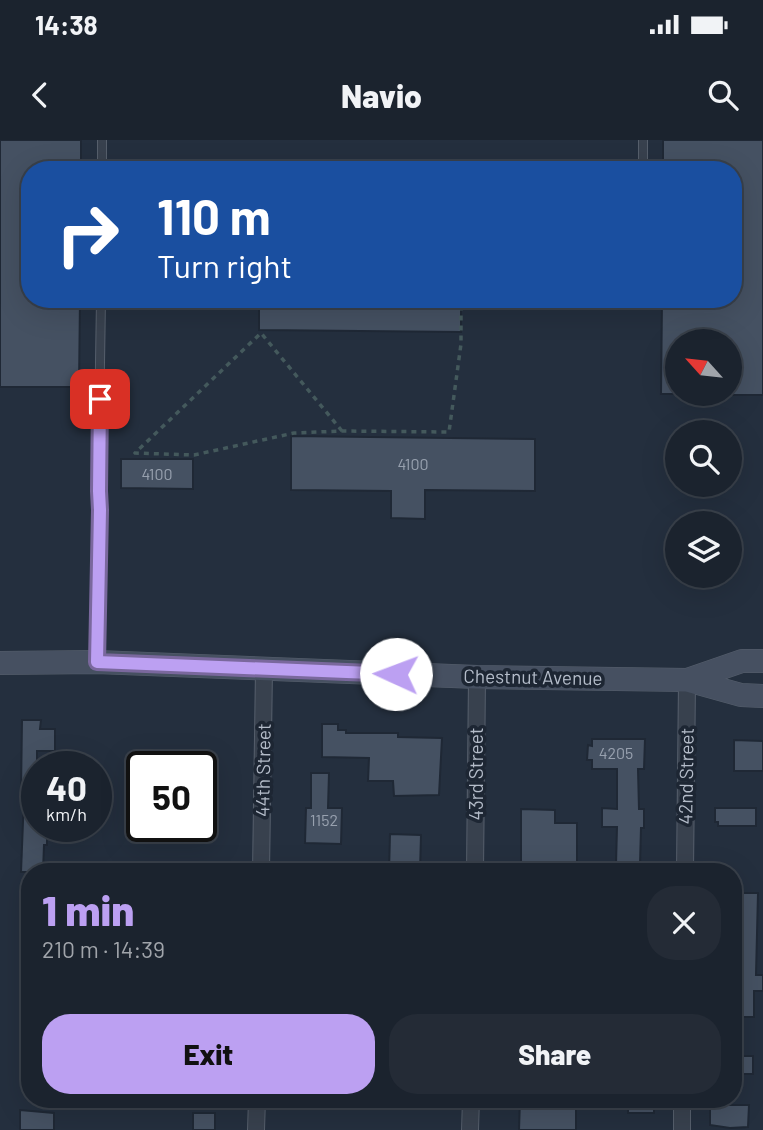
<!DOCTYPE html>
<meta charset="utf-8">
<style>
:root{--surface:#1b232e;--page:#242b36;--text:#f1f3f6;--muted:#a0a4aa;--line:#39404a;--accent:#bca0f2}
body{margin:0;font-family:Barlow,sans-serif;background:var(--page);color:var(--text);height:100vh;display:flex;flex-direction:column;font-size:26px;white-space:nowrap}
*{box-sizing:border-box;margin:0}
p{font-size:23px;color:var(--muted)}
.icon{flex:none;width:38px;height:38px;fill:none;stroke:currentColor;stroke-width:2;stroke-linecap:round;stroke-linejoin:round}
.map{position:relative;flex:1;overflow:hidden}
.sheet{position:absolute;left:21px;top:723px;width:721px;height:245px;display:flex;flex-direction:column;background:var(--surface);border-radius:28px;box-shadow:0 7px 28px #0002,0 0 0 2px var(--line)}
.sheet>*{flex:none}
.top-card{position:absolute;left:21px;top:21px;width:721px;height:147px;border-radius:28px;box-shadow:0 7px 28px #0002,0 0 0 2px var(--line);background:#1a4fa0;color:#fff;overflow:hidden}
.needle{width:46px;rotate:297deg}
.tools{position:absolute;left:665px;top:189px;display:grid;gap:14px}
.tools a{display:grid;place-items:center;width:77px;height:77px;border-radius:50%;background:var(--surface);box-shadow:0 7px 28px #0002,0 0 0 2px var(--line);font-size:35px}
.speed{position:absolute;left:21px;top:611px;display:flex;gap:14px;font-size:35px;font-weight:700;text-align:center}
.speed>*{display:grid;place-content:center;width:91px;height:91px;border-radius:50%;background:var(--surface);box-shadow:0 7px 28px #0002,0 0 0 2px var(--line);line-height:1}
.speed small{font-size:18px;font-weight:400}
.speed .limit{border:4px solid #111;border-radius:10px;background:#fff;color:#111}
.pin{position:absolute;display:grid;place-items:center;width:60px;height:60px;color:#fff;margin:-30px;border-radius:14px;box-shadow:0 4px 10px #0006}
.me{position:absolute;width:77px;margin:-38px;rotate:272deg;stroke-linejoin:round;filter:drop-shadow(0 0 5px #0008)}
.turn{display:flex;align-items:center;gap:24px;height:147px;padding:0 21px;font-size:32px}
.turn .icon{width:91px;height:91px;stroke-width:2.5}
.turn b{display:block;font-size:49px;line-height:60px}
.round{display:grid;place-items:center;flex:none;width:74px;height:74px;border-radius:28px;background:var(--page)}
.summary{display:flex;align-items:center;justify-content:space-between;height:119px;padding:0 21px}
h1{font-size:42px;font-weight:800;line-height:52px;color:var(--accent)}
.cta{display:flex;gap:14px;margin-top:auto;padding:14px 21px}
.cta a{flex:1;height:80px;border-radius:28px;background:var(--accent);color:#111;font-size:28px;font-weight:800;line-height:80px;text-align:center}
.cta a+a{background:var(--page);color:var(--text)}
.status{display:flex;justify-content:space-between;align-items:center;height:49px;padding:0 35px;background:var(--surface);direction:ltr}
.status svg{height:19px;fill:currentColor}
header{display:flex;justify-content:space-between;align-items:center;height:91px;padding:0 21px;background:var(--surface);font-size:32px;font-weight:800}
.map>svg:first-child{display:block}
.building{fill:#455162;stroke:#1f2835;stroke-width:2}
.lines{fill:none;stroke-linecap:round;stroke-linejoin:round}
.lane-casing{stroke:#565f6c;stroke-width:10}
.street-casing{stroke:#565f6c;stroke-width:18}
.secondary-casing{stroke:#565f6c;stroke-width:24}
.path{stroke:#44595c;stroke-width:3.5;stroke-dasharray:5 5;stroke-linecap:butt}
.lane{stroke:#38414e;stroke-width:8}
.street{stroke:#38414e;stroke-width:16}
.secondary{stroke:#465061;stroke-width:23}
.route-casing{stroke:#7a689d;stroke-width:18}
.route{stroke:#bca0f2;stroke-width:12}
.labels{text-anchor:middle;stroke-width:7;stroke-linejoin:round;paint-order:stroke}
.number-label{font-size:16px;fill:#98a1af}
.street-label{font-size:19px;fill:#b4bcc9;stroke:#1d2633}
</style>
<div class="status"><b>14:38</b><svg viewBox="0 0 49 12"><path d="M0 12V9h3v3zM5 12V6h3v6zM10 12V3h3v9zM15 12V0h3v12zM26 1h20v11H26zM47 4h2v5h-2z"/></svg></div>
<header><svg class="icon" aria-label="back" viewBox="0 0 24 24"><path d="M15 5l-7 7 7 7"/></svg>Navio<svg class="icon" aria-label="search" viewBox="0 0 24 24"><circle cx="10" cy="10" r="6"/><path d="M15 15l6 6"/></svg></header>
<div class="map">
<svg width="763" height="990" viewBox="0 0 763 990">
<rect width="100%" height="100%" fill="#242f3e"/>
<path class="building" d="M0,0H81V30H30V159H80L79,247H0Z
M663,0H763V255H730V201H677V254H661L662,159H733V30H663Z
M259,159H461V192L259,190Z
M291,296L535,299V351L425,350V379L391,378V351L291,350Z
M121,319H193V349L121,348Z
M22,580H41L40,589H55V611H37V652L21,651Z
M322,584H338V590H346V593H398V597L442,598L439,655L394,656L393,641H368L369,618L322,617Z
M592,599H645L644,629H638L639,669H644V688H641L640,725L616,724L617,687H602V668L617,669V629H592V620H587L588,605L592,606Z
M734,600L763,601V631H734Z
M311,633H329L328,668H342L341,704L305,703L306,668H311Z
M24,656H37V686H47V705H44L43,732H21Z
M715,668H756V686H718V682H715Z
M521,669L555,670V683H577V726L562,725V732H521Z
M390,694L421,695L420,732H389Z
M733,753H758L756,835H763V851H754V877H733Z
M733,916H753V934H733Z
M520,959H576V990H519Z
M628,959H654V973H628Z
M714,965H749L748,987L730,988L710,985V967H714Z
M20,970L54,973V990H20Z
M193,973H215V990H193Z"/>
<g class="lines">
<defs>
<path id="lane" d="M102,30V0
M643,30V0
M97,519L100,370L98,351L101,159"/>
<path id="street" d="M261,732L264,529
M475,732L477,537
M685,732L687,540
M256,990L257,959
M470,990L471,959
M682,990V959"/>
<path id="secondary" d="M0,523L97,522L477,537L687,540L741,555L763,556
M687,540L742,521H763"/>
</defs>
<use href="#lane" class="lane-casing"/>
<use href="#street" class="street-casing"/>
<use href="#secondary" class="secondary-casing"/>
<path class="path" d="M342,291L261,193L135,313L194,315L294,293L342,291L449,292L461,204V159"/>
<use href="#lane" class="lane"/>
<use href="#street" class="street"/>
<use href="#secondary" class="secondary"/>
</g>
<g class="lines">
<defs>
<path id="route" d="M100,259L99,351L100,370L97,522L396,534"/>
</defs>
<use href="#route" class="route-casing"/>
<use href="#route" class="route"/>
</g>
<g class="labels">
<g class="number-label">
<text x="413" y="330">4100</text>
<text x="157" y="340">4100</text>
<text x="616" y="619">4205</text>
<text x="324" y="686">1152</text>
</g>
<g class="street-label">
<text transform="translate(533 537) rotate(1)" y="7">Chestnut Avenue</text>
<text transform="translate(263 630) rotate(-89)" y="7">44th Street</text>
<text transform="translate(476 634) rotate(-90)" y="7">43rd Street</text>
<text transform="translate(686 636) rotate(-89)" y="7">42nd Street</text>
</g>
</g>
</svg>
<div class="tools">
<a><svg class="needle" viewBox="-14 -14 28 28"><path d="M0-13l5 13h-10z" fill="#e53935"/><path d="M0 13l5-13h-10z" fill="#a0a4aa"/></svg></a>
<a><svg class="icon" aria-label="search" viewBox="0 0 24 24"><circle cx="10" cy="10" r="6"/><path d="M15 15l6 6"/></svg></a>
<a><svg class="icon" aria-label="layers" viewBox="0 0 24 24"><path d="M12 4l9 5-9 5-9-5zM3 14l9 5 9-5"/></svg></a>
</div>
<div class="speed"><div>40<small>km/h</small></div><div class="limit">50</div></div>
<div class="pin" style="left:100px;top:259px;background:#d93025"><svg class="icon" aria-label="arrive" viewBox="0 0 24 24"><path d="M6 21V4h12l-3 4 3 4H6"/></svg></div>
<svg class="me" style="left:396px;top:534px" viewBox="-20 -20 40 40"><circle r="19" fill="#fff"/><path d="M0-13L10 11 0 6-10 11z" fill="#bca0f2"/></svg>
<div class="top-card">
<div class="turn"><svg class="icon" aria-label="right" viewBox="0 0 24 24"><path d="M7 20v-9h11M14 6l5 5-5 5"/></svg><div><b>110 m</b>Turn right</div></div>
</div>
<section class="sheet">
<div class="summary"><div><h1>1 min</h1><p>210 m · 14:39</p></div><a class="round"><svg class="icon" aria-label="close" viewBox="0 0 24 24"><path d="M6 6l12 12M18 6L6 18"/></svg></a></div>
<div class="cta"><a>Exit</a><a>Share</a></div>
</section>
</div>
